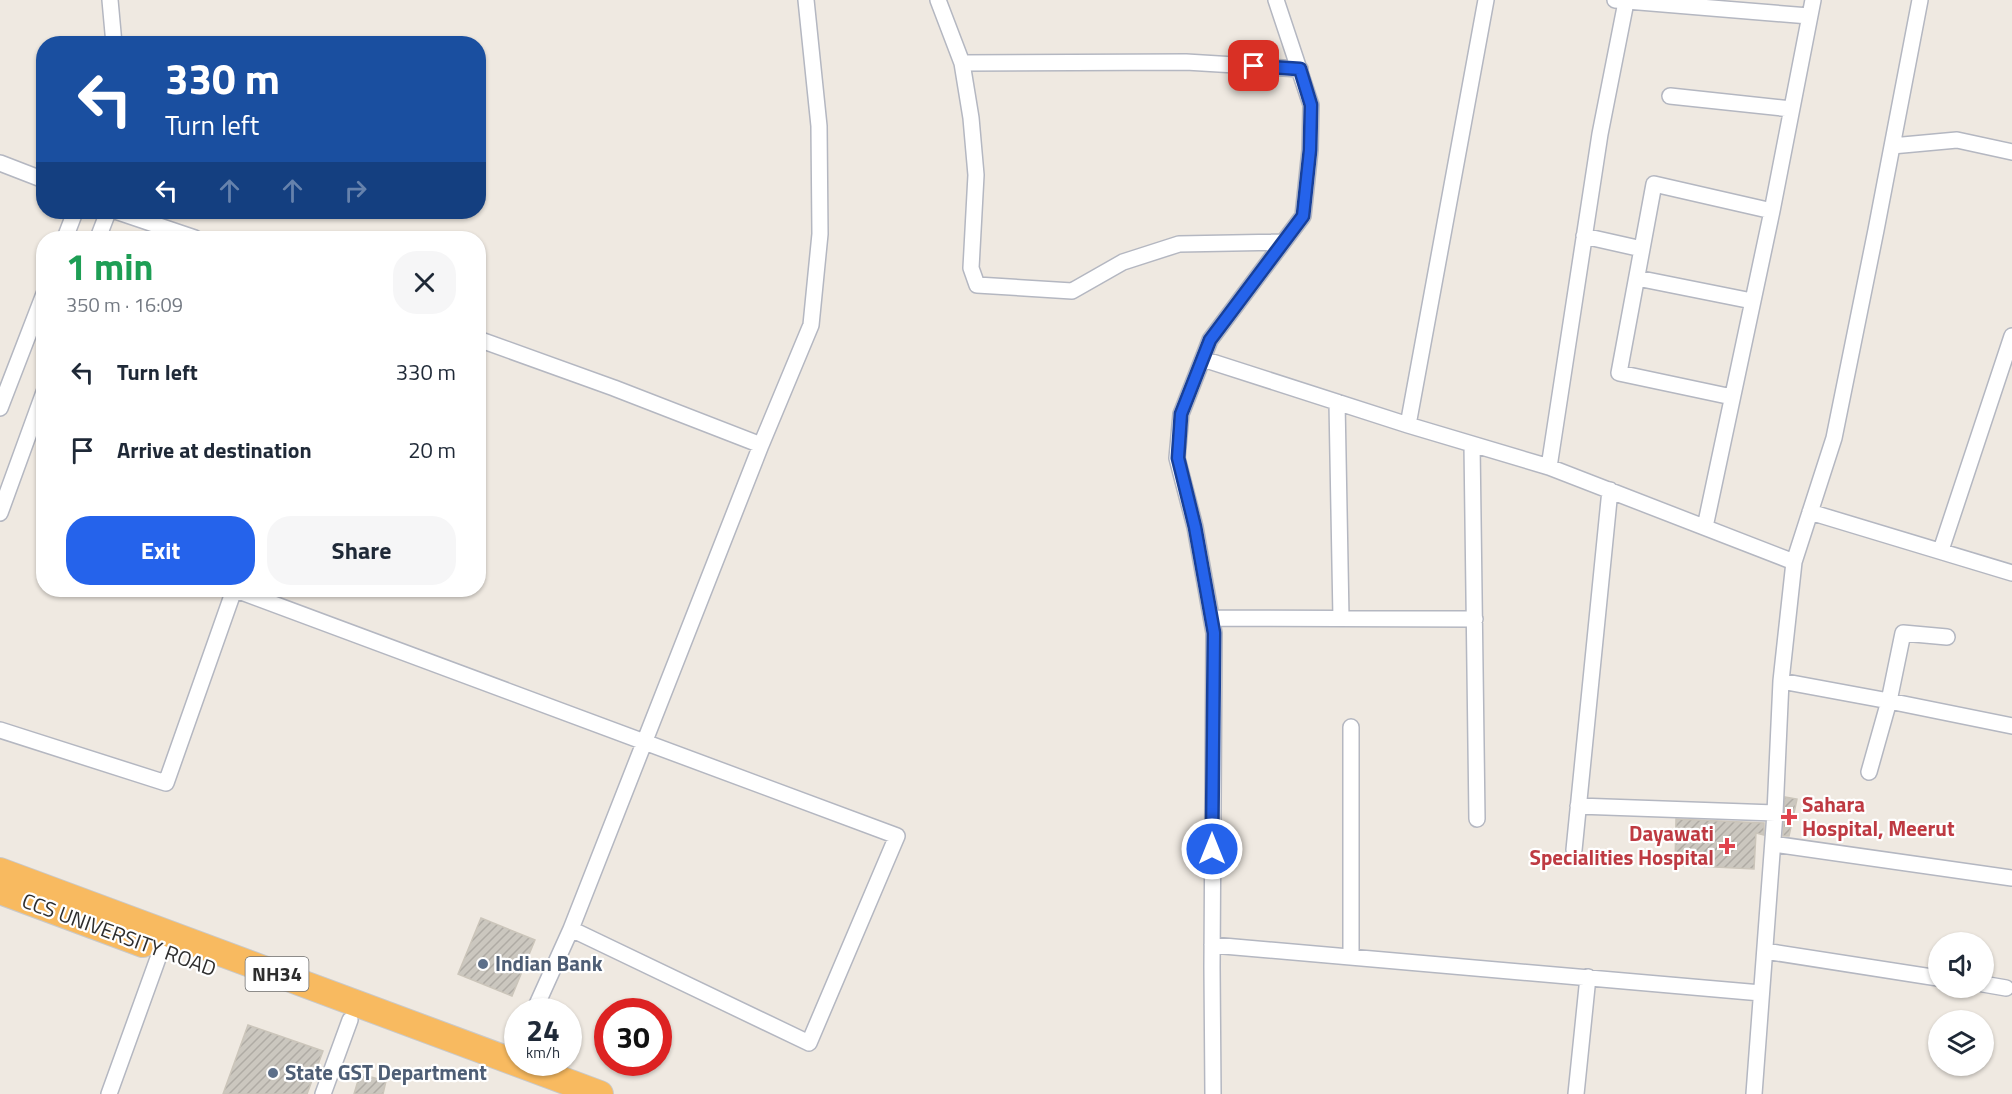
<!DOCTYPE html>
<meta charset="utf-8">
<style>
:root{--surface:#fff;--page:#f6f6f7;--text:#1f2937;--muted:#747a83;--accent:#2563eb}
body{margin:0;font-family:"Titillium Web",sans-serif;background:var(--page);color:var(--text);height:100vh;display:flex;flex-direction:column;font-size:22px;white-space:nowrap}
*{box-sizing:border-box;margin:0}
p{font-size:20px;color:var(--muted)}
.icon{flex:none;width:33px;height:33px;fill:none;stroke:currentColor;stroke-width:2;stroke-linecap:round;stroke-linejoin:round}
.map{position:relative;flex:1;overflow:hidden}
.drawer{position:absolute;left:36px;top:231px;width:450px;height:366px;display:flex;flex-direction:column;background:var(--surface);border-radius:24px;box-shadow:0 2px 4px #0004}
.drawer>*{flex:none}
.hud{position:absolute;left:36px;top:36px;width:450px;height:183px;border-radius:24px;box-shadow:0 2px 4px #0004;background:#1a4fa0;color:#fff;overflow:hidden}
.controls{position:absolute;left:1928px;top:932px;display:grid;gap:12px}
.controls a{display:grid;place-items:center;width:66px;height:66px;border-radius:50%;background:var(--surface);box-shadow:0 2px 4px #0004;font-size:30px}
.speed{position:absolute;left:504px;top:998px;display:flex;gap:12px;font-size:30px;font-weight:700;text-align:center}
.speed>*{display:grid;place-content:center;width:78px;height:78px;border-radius:50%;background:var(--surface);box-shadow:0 2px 4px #0004;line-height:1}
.speed small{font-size:15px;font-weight:400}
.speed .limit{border:9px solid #d22;background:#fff;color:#111}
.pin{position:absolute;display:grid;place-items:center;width:51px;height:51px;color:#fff;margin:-26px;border-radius:12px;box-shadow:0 3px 9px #0006}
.me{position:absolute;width:66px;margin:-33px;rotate:0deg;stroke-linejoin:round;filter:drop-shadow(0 0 4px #0008)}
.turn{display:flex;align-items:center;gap:21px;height:126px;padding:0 30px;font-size:27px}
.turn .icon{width:78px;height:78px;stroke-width:2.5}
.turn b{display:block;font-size:42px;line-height:51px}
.lanes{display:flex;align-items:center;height:57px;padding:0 30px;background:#0003;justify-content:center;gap:30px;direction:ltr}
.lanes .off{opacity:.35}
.round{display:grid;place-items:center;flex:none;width:63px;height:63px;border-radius:24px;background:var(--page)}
.head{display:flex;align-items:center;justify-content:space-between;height:102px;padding:0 30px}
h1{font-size:36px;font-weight:700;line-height:45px;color:#1e9e55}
.cta{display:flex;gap:12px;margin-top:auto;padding:12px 30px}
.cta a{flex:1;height:69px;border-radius:24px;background:var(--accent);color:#fff;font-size:24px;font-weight:700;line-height:69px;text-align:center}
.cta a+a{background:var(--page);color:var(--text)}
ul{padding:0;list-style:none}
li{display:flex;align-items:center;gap:18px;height:78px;padding:0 30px}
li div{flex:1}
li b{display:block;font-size:22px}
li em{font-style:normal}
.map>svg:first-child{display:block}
.building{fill:url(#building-hatch);stroke:#cbc5ba;stroke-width:1.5}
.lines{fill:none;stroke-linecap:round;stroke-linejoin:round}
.minor-casing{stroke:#b4b7c1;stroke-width:18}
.trunk-casing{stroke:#c9c9c9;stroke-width:28}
.minor{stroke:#fff;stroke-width:15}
.trunk{stroke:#f8ba60;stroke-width:26}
.route-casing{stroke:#184099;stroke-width:15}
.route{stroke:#2563eb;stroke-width:10}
.health-dot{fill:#e0444e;stroke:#fff;stroke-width:2}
.service-dot{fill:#5c6f8a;stroke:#fff;stroke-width:2}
.labels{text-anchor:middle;stroke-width:4.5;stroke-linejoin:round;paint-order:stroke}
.shield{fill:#fff;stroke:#6d6d6d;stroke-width:1.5}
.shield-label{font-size:20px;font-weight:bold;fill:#2e2e2e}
.health-label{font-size:21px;font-weight:bold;fill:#be3a42;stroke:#fff;text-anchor:start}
.street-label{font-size:21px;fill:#2e2e2e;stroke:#fff}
.service-label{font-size:21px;font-weight:bold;fill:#4e5e75;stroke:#fff;text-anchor:start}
</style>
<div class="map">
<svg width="2012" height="1094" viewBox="0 0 2012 1094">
<defs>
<pattern id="building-hatch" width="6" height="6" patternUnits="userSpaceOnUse" patternTransform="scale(1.5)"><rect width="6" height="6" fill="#cbc7bf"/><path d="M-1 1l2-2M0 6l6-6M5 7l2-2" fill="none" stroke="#afaba4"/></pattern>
</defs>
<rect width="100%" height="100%" fill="#efe9e1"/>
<path class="building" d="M1785,797L1797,799L1789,836H1783Z
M1676,819L1764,823V835L1756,833L1754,869L1675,865Z
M481,918L535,940L512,996L458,974Z
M248,1025L323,1051L307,1094H223Z
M360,1074L386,1081L383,1094H354Z"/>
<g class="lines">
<defs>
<path id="minor" d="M110,0L114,44
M938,0L962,63L971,118L976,175L971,268L977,285L1072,291L1123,262L1179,244L1282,242
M1615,0L1809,16
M962,63L1186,62L1300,69
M1670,96L1791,109
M1892,146L1957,140L2012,152
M0,163L44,180
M118,212L195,238
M1584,236L1642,249
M65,238L75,212
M98,238L108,212
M1637,278L1752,301
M478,339L614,388L761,445L811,325L820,234L819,126L806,0
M1203,359L1408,425L1549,467L1794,562L1781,681L1775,813L1754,1094
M1732,397L1619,373L1654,184L1772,211
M1337,402L1341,618
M0,408L44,294
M1408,425L1486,0
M1472,444L1477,819
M1549,467L1600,134L1626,2
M1810,512L2012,573
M0,513L44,392
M1705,527L1772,211L1813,0
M1941,550L2012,336
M1794,562L1834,438L1876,230L1920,0
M236,590L897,836L809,1043L571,929L534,1011
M1212,618L1475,619
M1781,681L1889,701L1903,633L1947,637
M0,730L166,783L234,590
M1869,772L1889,701L2012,726
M1578,806L1775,813
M1773,844L2012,878
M1574,850L1610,490
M571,929L761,445
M1212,945L1761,993
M1765,951L1938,978
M1351,957V727
M1983,984L2006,988
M109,1094L161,950
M323,1094L350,1020
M1213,1094L1212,967L1214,633L1195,527L1177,458L1181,414L1210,340L1303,216L1310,150L1311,105L1276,0
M1576,1094L1588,977"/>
<path id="trunk" d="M0,871L600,1094
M0,891L143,944"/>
</defs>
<use href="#minor" class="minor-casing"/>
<use href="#trunk" class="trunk-casing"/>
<use href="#minor" class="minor"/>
<use href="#trunk" class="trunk"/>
</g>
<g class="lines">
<defs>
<path id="route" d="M1212,849L1214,633L1195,527L1178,458L1181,414L1210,340L1303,216L1310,150L1311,105L1300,69L1254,66"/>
</defs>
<use href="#route" class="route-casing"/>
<use href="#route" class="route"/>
</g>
<g class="health-dot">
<path d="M1786 808h6v6h6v6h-6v6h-6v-6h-6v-6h6z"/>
<path d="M1724 837h6v6h6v6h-6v6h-6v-6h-6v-6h6z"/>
</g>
<g class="service-dot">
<circle cx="483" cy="964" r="6"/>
<circle cx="273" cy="1073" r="6"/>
</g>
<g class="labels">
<rect class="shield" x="245.5" y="957" width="63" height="34" rx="4.5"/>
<g class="shield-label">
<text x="277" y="981">NH34</text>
</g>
<g class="health-label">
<text x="1802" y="812">Sahara<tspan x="1802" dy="24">Hospital, Meerut</tspan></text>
<text x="1714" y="841" text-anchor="end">Dayawati<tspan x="1714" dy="24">Specialities Hospital</tspan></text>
</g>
<g class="street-label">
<text transform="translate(119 935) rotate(20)" y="7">CCS UNIVERSITY ROAD</text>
</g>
<g class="service-label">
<text x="495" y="971">Indian Bank</text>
<text x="285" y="1080">State GST Department</text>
</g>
</g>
</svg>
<div class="controls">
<a><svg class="icon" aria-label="sound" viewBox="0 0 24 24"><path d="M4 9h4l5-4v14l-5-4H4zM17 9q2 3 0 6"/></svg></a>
<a><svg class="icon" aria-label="layers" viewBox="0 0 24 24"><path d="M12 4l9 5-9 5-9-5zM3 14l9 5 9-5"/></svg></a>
</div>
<div class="speed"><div>24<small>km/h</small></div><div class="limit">30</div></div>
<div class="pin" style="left:1254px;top:66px;background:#d93025"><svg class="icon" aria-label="arrive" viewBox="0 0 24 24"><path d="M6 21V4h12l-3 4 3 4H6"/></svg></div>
<svg class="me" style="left:1212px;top:849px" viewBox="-20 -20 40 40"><circle r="17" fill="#2563eb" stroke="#fff" stroke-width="3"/><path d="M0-11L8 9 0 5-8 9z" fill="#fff"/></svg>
<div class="hud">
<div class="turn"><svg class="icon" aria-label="left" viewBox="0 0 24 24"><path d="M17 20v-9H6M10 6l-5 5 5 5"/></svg><div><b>330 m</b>Turn left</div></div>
<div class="lanes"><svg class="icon" aria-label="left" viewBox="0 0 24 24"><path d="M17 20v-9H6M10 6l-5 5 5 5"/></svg><svg class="icon off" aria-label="ahead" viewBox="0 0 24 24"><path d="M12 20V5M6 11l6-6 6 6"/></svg><svg class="icon off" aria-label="ahead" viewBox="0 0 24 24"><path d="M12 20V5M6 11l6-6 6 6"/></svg><svg class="icon off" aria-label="right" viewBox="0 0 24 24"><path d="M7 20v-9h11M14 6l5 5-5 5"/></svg></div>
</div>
<section class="drawer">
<div class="head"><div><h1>1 min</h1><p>350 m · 16:09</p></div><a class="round"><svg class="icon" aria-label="close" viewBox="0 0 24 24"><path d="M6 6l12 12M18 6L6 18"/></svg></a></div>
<ul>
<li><svg class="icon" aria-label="left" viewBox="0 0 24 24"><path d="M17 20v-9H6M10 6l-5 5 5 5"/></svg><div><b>Turn left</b></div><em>330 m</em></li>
<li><svg class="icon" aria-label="arrive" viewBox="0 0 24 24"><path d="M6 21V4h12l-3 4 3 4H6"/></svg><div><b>Arrive at destination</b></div><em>20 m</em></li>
</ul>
<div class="cta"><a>Exit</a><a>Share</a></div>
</section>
</div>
